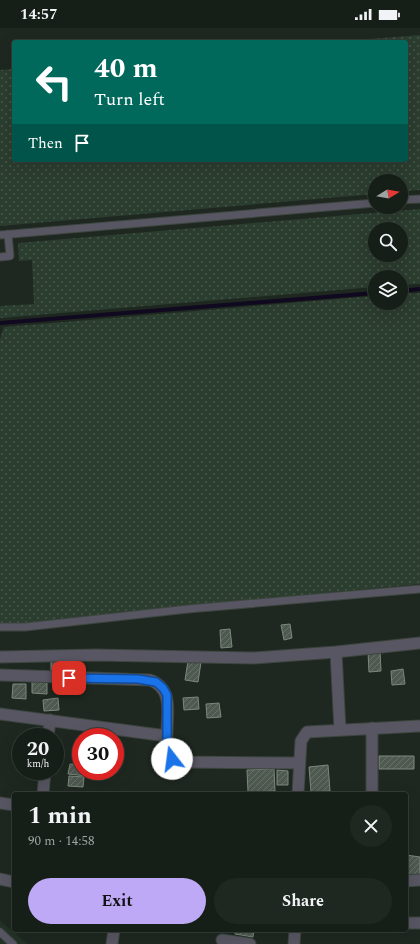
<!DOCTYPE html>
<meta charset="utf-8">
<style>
:root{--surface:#161e18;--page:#1f2721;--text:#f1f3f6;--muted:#9ea2a2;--line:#353c37;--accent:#bda9f5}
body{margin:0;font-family:Spectral,serif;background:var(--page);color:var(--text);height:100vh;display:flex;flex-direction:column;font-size:15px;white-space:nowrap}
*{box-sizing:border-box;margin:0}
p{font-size:13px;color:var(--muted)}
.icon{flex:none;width:22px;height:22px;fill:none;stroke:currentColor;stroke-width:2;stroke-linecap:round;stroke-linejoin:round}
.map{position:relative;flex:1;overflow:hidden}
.panel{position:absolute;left:12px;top:764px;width:396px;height:140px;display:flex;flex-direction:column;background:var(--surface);border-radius:4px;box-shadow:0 4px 16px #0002,0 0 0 1px var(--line)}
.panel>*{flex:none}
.guide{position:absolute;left:12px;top:12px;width:396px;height:122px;border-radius:4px;box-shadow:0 4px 16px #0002,0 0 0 1px var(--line);background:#00695c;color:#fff;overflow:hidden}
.needle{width:26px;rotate:79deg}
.buttons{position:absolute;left:368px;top:146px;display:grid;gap:8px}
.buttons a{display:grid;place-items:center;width:40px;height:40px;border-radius:50%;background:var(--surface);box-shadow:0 4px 16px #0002,0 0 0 1px var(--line);font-size:20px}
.speed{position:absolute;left:12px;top:700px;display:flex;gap:8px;font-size:20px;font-weight:700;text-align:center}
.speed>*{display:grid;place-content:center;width:52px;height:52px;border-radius:50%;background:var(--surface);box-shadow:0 4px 16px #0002,0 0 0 1px var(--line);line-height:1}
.speed small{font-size:10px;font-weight:400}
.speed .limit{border:6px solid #d22;background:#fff;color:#111}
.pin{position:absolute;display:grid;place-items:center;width:34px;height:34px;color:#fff;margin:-17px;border-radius:8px;box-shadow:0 2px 6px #0006}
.me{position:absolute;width:44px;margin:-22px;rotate:345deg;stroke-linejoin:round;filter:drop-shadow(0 0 3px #0008)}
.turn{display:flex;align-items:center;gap:14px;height:84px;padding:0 16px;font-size:18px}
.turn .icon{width:52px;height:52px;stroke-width:2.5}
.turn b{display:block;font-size:28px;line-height:34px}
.then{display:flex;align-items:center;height:38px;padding:0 16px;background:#0003;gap:8px;font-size:15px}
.round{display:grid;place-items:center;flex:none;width:42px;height:42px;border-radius:21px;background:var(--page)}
.summary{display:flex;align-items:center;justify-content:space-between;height:68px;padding:0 16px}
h1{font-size:24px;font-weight:700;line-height:30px}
.cta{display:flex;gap:8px;margin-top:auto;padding:8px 16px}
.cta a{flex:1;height:46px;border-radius:24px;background:var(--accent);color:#111;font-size:16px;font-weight:700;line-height:46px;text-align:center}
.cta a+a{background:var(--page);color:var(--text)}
.status{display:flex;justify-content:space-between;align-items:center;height:28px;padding:0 20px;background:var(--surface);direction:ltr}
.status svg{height:11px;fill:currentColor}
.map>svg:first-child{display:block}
.built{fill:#233226}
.green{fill:url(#green-dots);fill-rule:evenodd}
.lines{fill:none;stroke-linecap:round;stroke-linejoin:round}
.stream{stroke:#10091f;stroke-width:4}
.building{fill:url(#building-hatch);stroke:#7c887e}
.service-casing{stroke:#3c453e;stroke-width:9}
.minor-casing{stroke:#3c453e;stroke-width:13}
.service{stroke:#585662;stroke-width:7}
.minor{stroke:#585662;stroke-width:11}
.route-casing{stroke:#114b97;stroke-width:10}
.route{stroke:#1a73e8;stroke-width:7}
</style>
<div class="status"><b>14:57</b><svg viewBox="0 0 49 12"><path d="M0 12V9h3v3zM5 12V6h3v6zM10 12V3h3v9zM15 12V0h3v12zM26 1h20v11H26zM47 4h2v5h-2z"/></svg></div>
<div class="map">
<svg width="420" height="916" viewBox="0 0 420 916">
<defs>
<pattern id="green-dots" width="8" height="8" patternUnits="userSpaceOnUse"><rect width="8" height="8" fill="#2b3d2f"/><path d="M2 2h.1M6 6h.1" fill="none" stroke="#49594d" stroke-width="1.8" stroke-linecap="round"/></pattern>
<pattern id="building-hatch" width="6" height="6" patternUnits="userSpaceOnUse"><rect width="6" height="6" fill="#4e5950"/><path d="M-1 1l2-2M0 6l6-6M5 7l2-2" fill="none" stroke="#677069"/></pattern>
</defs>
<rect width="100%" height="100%" fill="#1e2820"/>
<path class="built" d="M0,893L28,916H0Z"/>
<path class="green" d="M420,7V162L401,163V153H375V166L0,198V42L14,41V132H406V14H331Z
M420,181V256L401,257V249H375V259L0,290V278L34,276L32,232L19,233L18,215ZM375,201H401V227H375Z
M420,265V556L164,580L25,595L0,596V311L4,299L375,268V275H401V266Z"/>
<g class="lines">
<path class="stream" d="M401,263L420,261
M0,295L375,265"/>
</g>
<path class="building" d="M290,596L292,610L284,612L281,597Z
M230,601L232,619L221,620L220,602Z
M380,623L381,643L369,644L368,624Z
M59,629L60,644H51V630Z
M188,633L201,634L198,654L185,652Z
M403,641L405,656L392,657L391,643Z
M32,652H47V666L32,665Z
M13,656H26V671L12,670Z
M198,669L199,681L184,682L183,670Z
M58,670L59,682L44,683L43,672Z
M219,675L221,689L207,690L206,676Z
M379,728H414V741H379Z
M70,736L81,737V743H87V748L68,746Z
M328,737L330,763L311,764L309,739Z
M274,741L275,763L248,764L247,742Z
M277,742L288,743V757H277Z
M69,748L84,749L83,759L68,758Z
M406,827L420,829V850L406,849Z
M236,902H254L253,909L235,906Z"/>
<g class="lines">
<defs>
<path id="service" d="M401,172L420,171
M0,207L375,175
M0,229L10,228L8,206
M0,599H25L188,581L420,561
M0,904L13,916"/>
<path id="minor" d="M336,624L340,702
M0,629L95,627L253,630L336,624L420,615
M0,647L150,652C183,664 157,706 172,731L178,734L299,735
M0,686L167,708
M48,709L50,692
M43,766L45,743
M298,766L301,713L307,704L420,698
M372,766V700
M0,775L14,777
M0,851L14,854
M406,853L420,852
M406,895H420
M222,912L250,916
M112,916L114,902
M294,916L295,902"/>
</defs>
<use href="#service" class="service-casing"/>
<use href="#minor" class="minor-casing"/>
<use href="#service" class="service"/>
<use href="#minor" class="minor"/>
</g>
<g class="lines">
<defs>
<path id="route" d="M69,650L138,651L156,654L163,660L167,667V715L172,731"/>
</defs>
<use href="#route" class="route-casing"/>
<use href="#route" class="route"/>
</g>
</svg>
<div class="buttons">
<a><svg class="needle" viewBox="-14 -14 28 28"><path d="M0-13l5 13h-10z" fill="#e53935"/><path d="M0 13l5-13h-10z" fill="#9ea2a2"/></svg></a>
<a><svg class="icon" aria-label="search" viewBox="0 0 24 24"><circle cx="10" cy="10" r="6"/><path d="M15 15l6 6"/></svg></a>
<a><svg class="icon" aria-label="layers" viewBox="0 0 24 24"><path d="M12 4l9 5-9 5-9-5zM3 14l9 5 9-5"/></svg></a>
</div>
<div class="speed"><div>20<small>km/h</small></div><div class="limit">30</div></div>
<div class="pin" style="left:69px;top:650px;background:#d93025"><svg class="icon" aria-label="arrive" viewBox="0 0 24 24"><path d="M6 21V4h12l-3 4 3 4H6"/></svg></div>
<svg class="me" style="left:172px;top:731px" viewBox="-20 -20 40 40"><circle r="19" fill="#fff"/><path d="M0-13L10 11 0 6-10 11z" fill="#1a73e8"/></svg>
<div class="guide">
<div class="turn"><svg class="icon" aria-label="left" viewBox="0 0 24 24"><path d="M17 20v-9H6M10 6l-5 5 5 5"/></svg><div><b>40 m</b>Turn left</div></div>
<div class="then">Then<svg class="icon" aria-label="arrive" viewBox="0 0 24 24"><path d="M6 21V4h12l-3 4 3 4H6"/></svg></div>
</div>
<section class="panel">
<div class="summary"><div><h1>1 min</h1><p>90 m · 14:58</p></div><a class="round"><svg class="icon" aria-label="close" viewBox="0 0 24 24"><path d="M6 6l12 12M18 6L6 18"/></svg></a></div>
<div class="cta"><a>Exit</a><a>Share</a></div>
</section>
</div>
